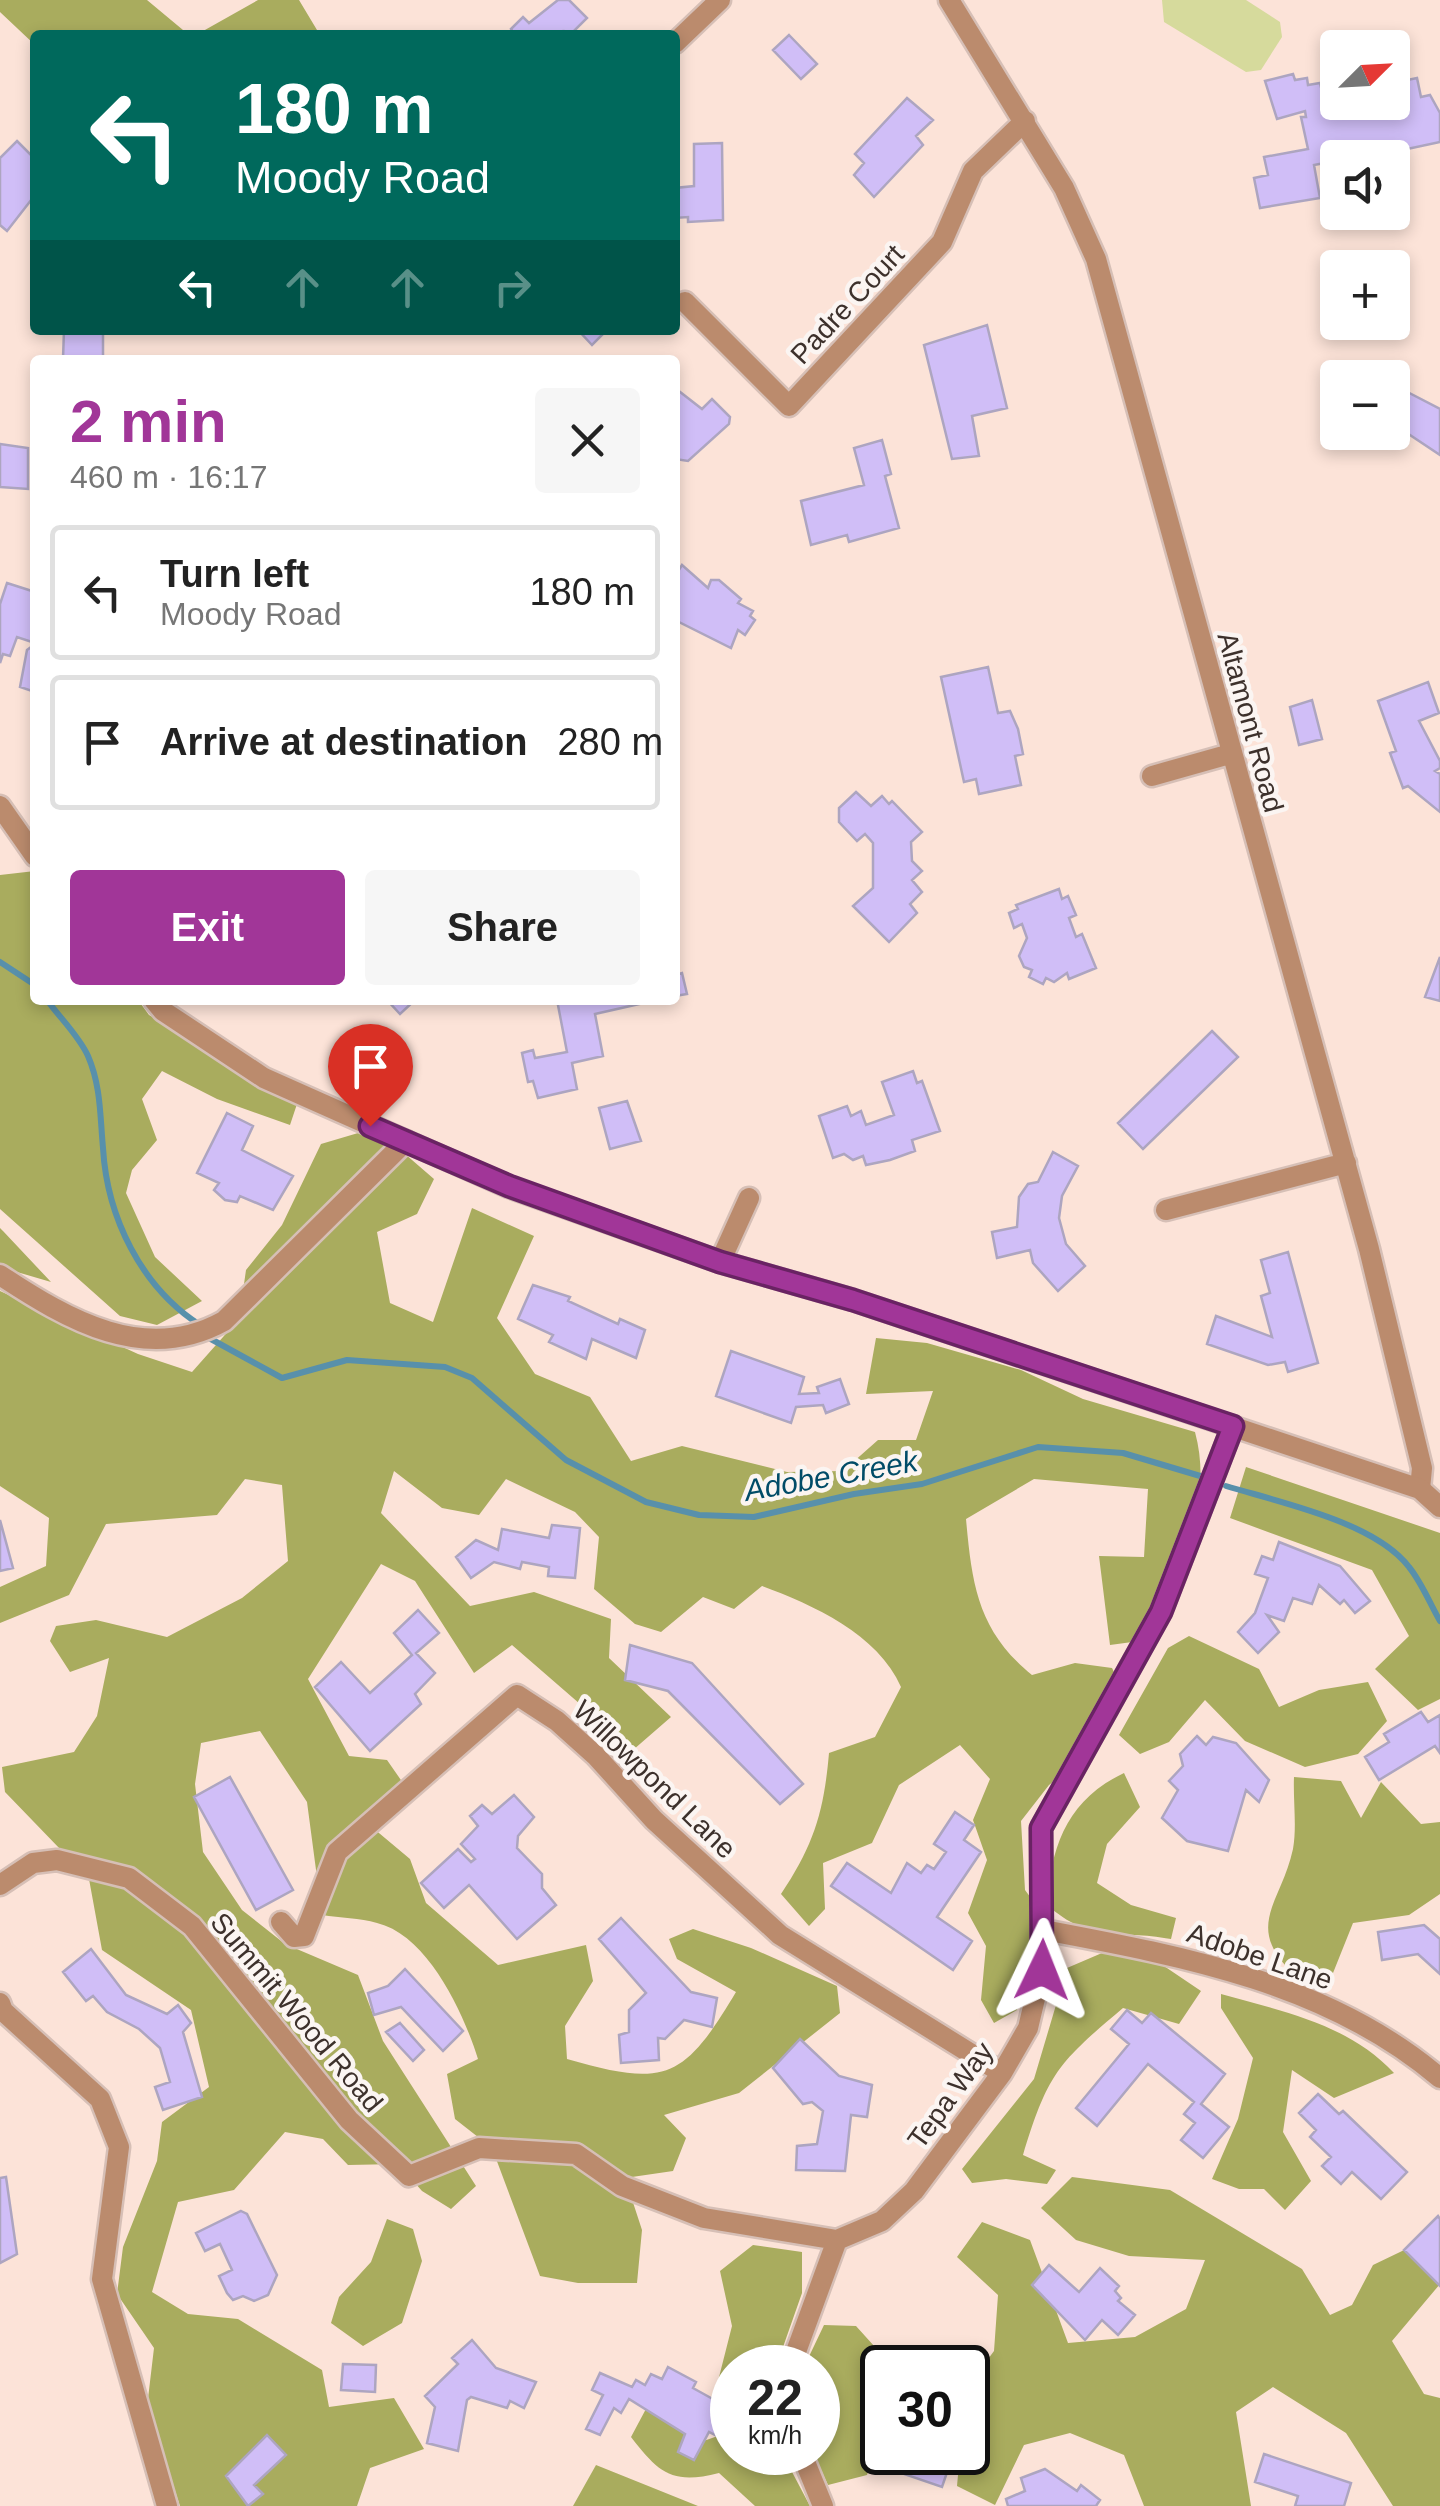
<!DOCTYPE html>
<meta charset="utf-8">
<style>
:root{--surface:#fff;--page:#f6f6f6;--text:#222;--muted:#767676;--line:#e0e0e0;--accent:#a13698}
body{margin:0;font-family:Arial,sans-serif;background:var(--page);color:var(--text);height:100vh;display:flex;flex-direction:column;font-size:38px;white-space:nowrap}
*{box-sizing:border-box;margin:0}
p{font-size:32px;color:var(--muted)}
.icon{flex:none;width:55px;height:55px;fill:none;stroke:currentColor;stroke-width:2;stroke-linecap:round;stroke-linejoin:round}
.map{position:relative;flex:1;overflow:hidden}
.details{position:absolute;left:30px;top:355px;width:650px;height:650px;display:flex;flex-direction:column;background:var(--surface);border-radius:10px;box-shadow:0 5px 15px #0003}
.details>*{flex:none}
.guide{position:absolute;left:30px;top:30px;width:650px;height:305px;border-radius:10px;box-shadow:0 5px 15px #0003;background:#00695c;color:#fff;overflow:hidden}
.needle{width:65px;rotate:66deg}
.buttons{position:absolute;left:1320px;top:30px;display:grid;gap:20px}
.buttons a{display:grid;place-items:center;width:90px;height:90px;border-radius:10px;background:var(--surface);box-shadow:0 5px 15px #0003;font-size:50px}
.speed{position:absolute;left:710px;top:2345px;display:flex;gap:20px;font-size:50px;font-weight:700;text-align:center}
.speed>*{display:grid;place-content:center;width:130px;height:130px;border-radius:50%;background:var(--surface);box-shadow:0 5px 15px #0003;line-height:1}
.speed small{font-size:25px;font-weight:400}
.speed .limit{border:5px solid #111;border-radius:15px;background:#fff;color:#111}
.pin{position:absolute;display:grid;place-items:center;width:85px;height:85px;color:#fff;margin:-102px -42px;border-radius:50% 50% 50% 0;rotate:-45deg;box-shadow:0 0 10px #0007}
.pin .icon{rotate:45deg}
.me{position:absolute;width:110px;margin:-55px;rotate:2deg;stroke-linejoin:round;filter:drop-shadow(0 0 8px #0008)}
.turn{display:flex;align-items:center;gap:35px;height:210px;padding:0 40px;font-size:45px}
.turn .icon{width:130px;height:130px;stroke-width:2.5}
.turn b{display:block;font-size:70px;line-height:85px}
.lanes{display:flex;align-items:center;height:95px;padding:0 40px;background:#0003;justify-content:center;gap:50px;direction:ltr}
.lanes .off{opacity:.35}
.round{display:grid;place-items:center;flex:none;width:105px;height:105px;border-radius:10px;background:var(--page)}
.headline{display:flex;align-items:center;justify-content:space-between;height:170px;padding:0 40px}
h1{font-size:60px;font-weight:600;line-height:75px;color:var(--accent)}
.button{display:flex;gap:20px;margin-top:auto;padding:20px 40px}
.button a{flex:1;height:115px;border-radius:10px;background:var(--accent);color:#fff;font-size:40px;font-weight:600;line-height:115px;text-align:center}
.button a+a{background:var(--page);color:var(--text)}
ul{padding:0;list-style:none}
li{display:flex;align-items:center;gap:30px;height:135px;margin:0 20px 15px;padding:0 20px;border:5px solid var(--line);border-radius:10px}
li div{flex:1}
li b{display:block;font-size:38px}
li em{font-style:normal}
.map>svg:first-child{display:block}
.green{fill:#d6da9c}
.forest{fill:#a9ac5e}
.lines{fill:none;stroke-linecap:round;stroke-linejoin:round}
.stream{stroke:#5890ab;stroke-width:6}
.building{fill:#d0bef7;stroke:#ada5c0;stroke-width:2.5}
.minor-casing{stroke:#d6bfb6;stroke-width:25}
.tertiary-casing{stroke:#d6bfb6;stroke-width:25}
.minor{stroke:#bb8b6d;stroke-width:20}
.tertiary{stroke:#bb8b6d;stroke-width:20}
.route-casing{stroke:#692363;stroke-width:25}
.route{stroke:#a13698;stroke-width:18}
.labels{text-anchor:middle;stroke-width:9;stroke-linejoin:round;paint-order:stroke}
.street-label{font-size:28px;fill:#3d312c;stroke:#fbf5f2}
.water-label{font-size:30px;font-style:italic;fill:#014c68;stroke:#fbf5f2}
</style>
<div class="map">
<svg width="1440" height="2506" viewBox="0 0 1440 2506">
<rect width="100%" height="100%" fill="#fce3d8"/>
<path class="green" d="M1162,0H1246L1280,22L1282,37L1261,70L1246,72L1164,22Z"/>
<path class="forest" d="M0,0H147L189,35H35V45L0,12Z
M258,0H299L320,35H196Z
M35,871V1000H138L149,1015L298,1101L290,1125L217,1099L162,1071L142,1099L157,1140L132,1170L126,1193L155,1257L202,1301L157,1325L120,1316L0,1209V875Z
M375,1128L434,1179L417,1214L377,1232L390,1303L433,1322L472,1208L534,1236L497,1318L535,1374L590,1397L631,1461L682,1446L787,1472L843,1471L878,1440H916L933,1391L866,1394L876,1338L927,1343L1021,1370L1083,1399L1195,1432C1215,1506 1177,1575 1147,1640L1110,1645L1099,1556L1144,1557L1148,1489L1034,1479L966,1519C972,1585 978,1631 1032,1675L1075,1663L1112,1668L1122,1688L1079,1761L1049,1785L1021,1821L1025,1890L1045,1917L1026,1953L1017,2010L994,2023L981,2000L986,1946L968,1913L987,1860L973,1820L990,1779L960,1745L899,1785L872,1843L823,1863L825,1909L809,1926L781,1894C814,1845 824,1811 829,1753L875,1737L901,1687C878,1634 813,1605 762,1586L734,1609L703,1597L661,1632L635,1624L594,1589L599,1537L575,1512L506,1479L479,1515L442,1508L394,1471L381,1513L470,1606L534,1592L611,1619L609,1658L671,1717L633,1750L512,1645L474,1673L415,1581L381,1564L308,1679L349,1756L387,1760L403,1783L373,1828L410,1859L426,1903L498,1965L586,1945L593,1981L565,2026L567,2059C665,2087 683,2081 736,1992L677,1959L669,1939L693,1929L751,1948L837,1986L840,2013L739,2093L664,2115L686,2138L673,2171L625,2178L642,2230L637,2283H578L540,2276L492,2148L455,2119L447,2074L478,2059C464,2014 428,1935 377,1923C360,1918 340,1918 322,1915L307,1802L260,1731L201,1743L195,1784L203,1852L242,1910L285,1944L358,1975L383,2041L476,2186L451,2209L422,2191L398,2164L348,2165L323,2139L285,2132L234,2190L178,2202L152,2292L188,2314L238,2319L322,2370L329,2407L394,2398L424,2449L370,2468L357,2506H180L147,2407L154,2348L117,2294L123,2247L157,2161L162,2122L209,2087L191,2010L102,1950L89,1879L5,1792L2,1767L74,1752L97,1716L109,1658L70,1672L50,1641L56,1626L96,1620L167,1637L242,1598L288,1561L282,1485L245,1479L217,1515L106,1524L69,1595L0,1623V1587L46,1566L49,1518L0,1486V1291L138,1354L192,1372L239,1319L246,1270L282,1225L321,1144Z
M0,1228L3,1231L51,1282L0,1267Z
M1246,1467L1440,1533V1699L1418,1710L1375,1669L1409,1636L1372,1570L1230,1518Z
M1189,1636L1259,1669L1279,1707L1319,1690L1368,1682L1387,1721L1358,1754L1305,1767L1245,1741L1205,1700L1169,1742L1140,1754L1119,1735L1168,1648Z
M1124,1773L1140,1807L1107,1844L1097,1883L1131,1905L1176,1918L1171,1939C1116,1929 1092,1944 1047,1905C1051,1846 1067,1800 1124,1773Z
M1294,1777L1341,1781L1361,1818L1381,1782L1421,1824L1440,1822V1894L1409,1915L1353,1923L1331,1978H1298C1241,1927 1281,1905 1293,1849C1297,1827 1293,1800 1294,1777Z
M1102,1953L1161,1964L1201,1991L1179,2024L1123,2008C1058,2063 1048,2073 1023,2155L1056,2170L1047,2184L1006,2179L972,2183L962,2169L1034,2079L1067,1968Z
M1221,1994C1285,2012 1348,2024 1394,2073L1334,2098L1292,2070L1283,2132L1311,2181L1285,2210L1264,2189H1239L1212,2179L1238,2119L1253,2058L1221,2008Z
M1072,2177L1170,2190L1302,2269L1330,2315L1352,2305L1373,2265L1425,2240L1440,2284L1392,2341L1424,2394L1440,2398V2506H1393L1346,2433L1273,2387L1236,2412L1251,2506H1144L1124,2455L1070,2433L1024,2445L995,2505L957,2486L960,2453L968,2452V2386L994,2351L998,2295L957,2257L982,2222L1030,2240L1068,2343L1135,2337L1186,2309L1205,2260L1129,2256L1076,2240L1041,2208Z
M387,2219L413,2229L422,2261L402,2323L363,2346L331,2323L339,2297L371,2262Z
M753,2245L802,2252V2293L776,2367L732,2368V2452L782,2453L810,2506H755L719,2473C672,2485 659,2473 631,2437L647,2407L698,2443L729,2432L717,2385L732,2326L720,2271Z
M824,2325L856,2326L893,2367L882,2368V2436L867,2475L828,2485L813,2453L818,2452V2368L804,2367Z
M596,2465L698,2506H573Z"/>
<g class="lines">
<path class="stream" d="M0,962L35,985
M47,1000C60,1018 79,1036 88,1056C101,1086 100,1116 103,1148C107,1217 141,1287 200,1325
M209,1338L282,1378L347,1360L445,1367L472,1378L566,1460L646,1502L699,1515L754,1517L854,1494L922,1484L1038,1447L1123,1453L1207,1478
M1226,1486C1279,1502 1375,1522 1409,1567C1422,1583 1430,1604 1440,1621"/>
</g>
<path class="building" d="M558,0H569L587,18L570,35L564,31L515,35L511,29L523,17L529,23Z
M789,35L817,64L801,79L773,50Z
M1293,74L1295,80L1307,78L1308,85L1320,83L1324,100L1338,97V102H1346L1348,109L1392,102L1393,83L1417,78L1421,97L1430,95L1440,113V142L1398,151L1397,143L1384,145L1387,158H1365L1363,149L1350,152L1351,158L1314,165L1320,198L1260,208L1254,178L1268,175L1264,157L1308,149L1301,117H1306L1305,111L1277,119L1265,81Z
M907,98L933,120L916,136L923,145L874,197L854,175L864,163L855,154Z
M17,141L35,159V195L7,231L0,225V158Z
M722,143L723,220L688,222V217L675,218V188L694,186V144Z
M987,325L1007,408L972,416L979,456L952,459L924,345Z
M64,330L103,331V360L63,359Z
M578,330H607L592,345Z
M1392,384L1440,409V455L1398,427L1405,419L1392,414Z
M675,388L702,409L712,399L730,417L729,424L688,461L675,459Z
M882,440L891,474L885,476L899,528L849,542L847,535L811,545L801,501L864,485L854,448Z
M0,444L28,448V489L0,487Z
M682,565L708,588L711,580H719L741,599L738,603L753,611L750,616L755,620L745,635L738,630L731,648L675,620V576Z
M7,583L35,592V643L17,637L10,656L3,654L0,663V604Z
M34,645L35,646V692L20,687L27,650Z
M988,667L998,713L1010,711L1018,729L1023,754L1015,756L1021,785L979,794L976,779L964,782L941,677Z
M1428,682L1439,713L1419,721L1440,761V768L1435,771L1440,774V812L1408,786L1403,788L1390,753L1396,751L1378,701Z
M1312,700L1322,739L1299,745L1290,707Z
M856,792L871,806L882,796L889,804L892,801L922,832L911,842L912,861L922,871L912,880L922,892L910,904L917,913L889,942L853,906L873,888V843L865,834L857,841L839,822V808Z
M1059,889L1062,899L1068,896L1076,915L1069,918L1076,937L1082,934L1096,968L1069,979L1067,973L1054,982L1046,978L1043,984L1029,977L1032,970L1024,967L1019,956L1027,938L1022,924L1014,928L1009,913L1018,909L1016,905Z
M1440,957V1001L1425,997Z
M682,973L687,994L675,996V975Z
M387,1000H415L400,1014Z
M557,1000H657L595,1014L603,1056L572,1063L577,1089L538,1098L533,1081L528,1082L522,1053L533,1050L535,1058L567,1052Z
M1212,1031L1238,1057L1143,1149L1118,1123Z
M913,1071L917,1083L922,1081L940,1131L912,1140L915,1151L890,1160L866,1165L863,1156L853,1160L844,1154L833,1158L819,1116L847,1106L851,1116L861,1111L866,1125L894,1115L882,1082Z
M627,1101L641,1141L610,1149L599,1108Z
M227,1113L253,1126L242,1150L293,1176L273,1210L240,1196L237,1202L225,1200L214,1190L219,1183L197,1173Z
M1053,1152L1078,1166L1062,1196L1059,1218L1066,1244L1085,1266L1058,1291L1033,1263L1030,1250L997,1258L992,1232L1017,1227L1019,1197L1028,1184L1038,1182Z
M1288,1252L1318,1363L1288,1372L1285,1362L1268,1365L1207,1344L1216,1316L1272,1337L1261,1296L1270,1293L1261,1260Z
M533,1285L570,1297L568,1301L618,1324L620,1319L645,1330L636,1358L592,1339L586,1359L549,1342L553,1335L518,1319Z
M731,1351L804,1377L799,1394L819,1393L817,1387L840,1379L849,1404L826,1413L823,1405L796,1407L791,1423L716,1396Z
M0,1520L13,1568L0,1571Z
M552,1525L580,1528L575,1578L548,1576L549,1567L522,1562L520,1569L494,1562L471,1578L456,1557L476,1540L498,1550L502,1529L549,1538Z
M1279,1542L1340,1566L1370,1601L1355,1613L1344,1600L1340,1604L1319,1585L1312,1604L1293,1598L1284,1621L1267,1615L1279,1632L1258,1653L1238,1632L1255,1613L1268,1578L1255,1574L1262,1556L1273,1560Z
M418,1610L439,1633L416,1653L435,1673L415,1694L421,1704L370,1751L315,1687L341,1662L370,1693L412,1655L394,1633Z
M630,1645L692,1663L803,1784L780,1804L668,1691L625,1680Z
M1421,1712L1428,1722L1440,1715V1753L1435,1746L1379,1780L1365,1757L1389,1742L1384,1734Z
M1197,1736L1206,1745L1213,1737L1236,1743L1269,1780L1259,1802L1246,1790L1228,1851L1187,1841L1162,1818L1178,1790L1169,1781L1183,1766L1180,1754Z
M230,1777L293,1890L256,1910L194,1797Z
M514,1795L534,1817L518,1836L517,1848L542,1874V1888L556,1905L517,1939L469,1885L444,1908L421,1883L458,1849L471,1862L475,1859L461,1844L478,1826L470,1816L482,1805L492,1814Z
M955,1812L974,1825L964,1840L981,1852L937,1917L972,1941L953,1970L831,1886L847,1863L891,1893L907,1863L921,1873L927,1865L934,1869L946,1852L934,1844Z
M621,1918L691,1992L717,1998L712,2027L684,2020L665,2039L658,2038L659,2060L621,2063L619,2035L629,2032V2010L646,1993L599,1939Z
M1424,1925L1440,1939V1974L1418,1954L1382,1960L1378,1932Z
M91,1949L126,1995L167,2014L178,2005L191,2023L183,2032L202,2097L163,2110L155,2087L170,2082L160,2048L139,2029L107,2012L93,1996L86,2001L63,1972Z
M405,1969L463,2031L443,2051L401,2007L374,2015L368,1993L388,1986Z
M1127,2010L1142,2023L1151,2013L1225,2074L1201,2104L1229,2127L1203,2158L1181,2140L1195,2123L1184,2114L1194,2102L1148,2064L1097,2126L1076,2108L1129,2044L1111,2029Z
M400,2023L424,2050L413,2061L386,2032Z
M800,2039L839,2076L872,2085L867,2117L851,2115L845,2171L796,2170L797,2146L817,2144L823,2111L812,2102L803,2104L773,2068Z
M1318,2094L1339,2114L1343,2111L1407,2172L1381,2199L1352,2172L1341,2184L1322,2166L1331,2157L1310,2137L1316,2130L1299,2113Z
M6,2177L17,2254L0,2263V2178Z
M241,2211L247,2214L277,2275L268,2295L254,2301L243,2296L233,2300L227,2293L219,2276L232,2270L220,2244L205,2251L196,2233Z
M1438,2216L1440,2219V2286L1404,2250Z
M1049,2265L1079,2292L1100,2268L1119,2286L1115,2291L1121,2298L1118,2301L1135,2315L1118,2335L1102,2320L1085,2340L1032,2285Z
M472,2340L496,2368L536,2382L524,2408L510,2401L507,2408L471,2397L467,2400L458,2451L427,2443L435,2407L425,2396L458,2364L452,2358Z
M343,2364L376,2365L375,2392L341,2390Z
M668,2367L696,2382L693,2388L720,2403L718,2410L727,2413L717,2436L709,2432L694,2460L678,2452L685,2434L629,2399L621,2413L614,2408L600,2435L586,2429L603,2395L592,2390L600,2373L632,2387L636,2380L645,2385L651,2374L662,2379Z
M267,2435L286,2455L254,2485L263,2494L248,2506L226,2476Z
M908,2452H954L942,2487L904,2474Z
M1264,2454L1351,2483L1344,2506H1295L1298,2496L1255,2482Z
M1045,2469L1077,2491L1081,2485L1100,2500L1096,2506H1008L1006,2499L1025,2491L1021,2478Z"/>
<g class="lines">
<defs>
<path id="minor" d="M949,0L1064,188L1096,259L1369,1249L1422,1468L1420,1489
M675,43L720,0
M685,302L789,406L942,242L973,171L1025,121
M1152,776L1230,754
M1166,1210L1346,1163
M720,1262L749,1198
M0,1275C68,1320 145,1365 224,1321L406,1141
M0,1885L33,1863L57,1860L129,1878L192,1926L349,2120L409,2176L479,2148L576,2154L622,2186L704,2218L837,2240
M281,1922L294,1937L304,1936L337,1852L517,1695L557,1721L596,1756L654,1820L780,1935L1002,2073
M1044,1930C1182,1956 1329,1983 1440,2078
M0,2003L3,2011L100,2099L119,2147L102,2279L167,2506
M790,2368L837,2240L882,2221L914,2191L1002,2073L1028,2028L1042,1969L1041,1828L1161,1612L1233,1426
M801,2452L823,2506"/>
<path id="tertiary" d="M0,806L35,856
M154,1000L163,1011L264,1078L509,1187L720,1262L853,1300L1420,1489L1440,1507"/>
</defs>
<use href="#minor" class="minor-casing"/>
<use href="#tertiary" class="tertiary-casing"/>
<use href="#minor" class="minor"/>
<use href="#tertiary" class="tertiary"/>
</g>
<g class="lines">
<defs>
<path id="route" d="M370,1126L509,1186L720,1262L853,1300L1233,1426L1161,1612L1041,1828L1042,1970"/>
</defs>
<use href="#route" class="route-casing"/>
<use href="#route" class="route"/>
</g>
<g class="labels">
<g class="street-label">
<text transform="translate(847 304) rotate(-47)" y="10">Padre Court</text>
<text transform="translate(1251 722) rotate(75)" y="10">Altamont Road</text>
<text transform="translate(655 1779) rotate(44)" y="10">Willowpond Lane</text>
<text transform="translate(1260 1956) rotate(19)" y="10">Adobe Lane</text>
<text transform="translate(297 2012) rotate(50)" y="10">Summit Wood Road</text>
<text transform="translate(950 2095) rotate(-54)" y="10">Tepa Way</text>
</g>
<g class="water-label">
<text transform="translate(831 1476) rotate(-10)" y="10">Adobe Creek</text>
</g>
</g>
</svg>
<div class="buttons">
<a><svg class="needle" viewBox="-14 -14 28 28"><path d="M0-13l5 13h-10z" fill="#e53935"/><path d="M0 13l5-13h-10z" fill="#767676"/></svg></a>
<a><svg class="icon" aria-label="sound" viewBox="0 0 24 24"><path d="M4 9h4l5-4v14l-5-4H4zM17 9q2 3 0 6"/></svg></a>
<a>+</a>
<a>−</a>
</div>
<div class="speed"><div>22<small>km/h</small></div><div class="limit">30</div></div>
<div class="pin" style="left:370px;top:1126px;background:#d93025"><svg class="icon" aria-label="arrive" viewBox="0 0 24 24"><path d="M6 21V4h12l-3 4 3 4H6"/></svg></div>
<svg class="me" style="left:1042px;top:1970px" viewBox="-20 -20 40 40"><path d="M0-17L14 15 0 8-14 15z" fill="#a13698" stroke="#fff" stroke-width="4"/></svg>
<div class="guide">
<div class="turn"><svg class="icon" aria-label="left" viewBox="0 0 24 24"><path d="M17 20v-9H6M10 6l-5 5 5 5"/></svg><div><b>180 m</b>Moody Road</div></div>
<div class="lanes"><svg class="icon" aria-label="left" viewBox="0 0 24 24"><path d="M17 20v-9H6M10 6l-5 5 5 5"/></svg><svg class="icon off" aria-label="ahead" viewBox="0 0 24 24"><path d="M12 20V5M6 11l6-6 6 6"/></svg><svg class="icon off" aria-label="ahead" viewBox="0 0 24 24"><path d="M12 20V5M6 11l6-6 6 6"/></svg><svg class="icon off" aria-label="right" viewBox="0 0 24 24"><path d="M7 20v-9h11M14 6l5 5-5 5"/></svg></div>
</div>
<section class="details">
<div class="headline"><div><h1>2 min</h1><p>460 m · 16:17</p></div><a class="round"><svg class="icon" aria-label="close" viewBox="0 0 24 24"><path d="M6 6l12 12M18 6L6 18"/></svg></a></div>
<ul>
<li><svg class="icon" aria-label="left" viewBox="0 0 24 24"><path d="M17 20v-9H6M10 6l-5 5 5 5"/></svg><div><b>Turn left</b><p>Moody Road</p></div><em>180 m</em></li>
<li><svg class="icon" aria-label="arrive" viewBox="0 0 24 24"><path d="M6 21V4h12l-3 4 3 4H6"/></svg><div><b>Arrive at destination</b></div><em>280 m</em></li>
</ul>
<div class="button"><a>Exit</a><a>Share</a></div>
</section>
</div>
